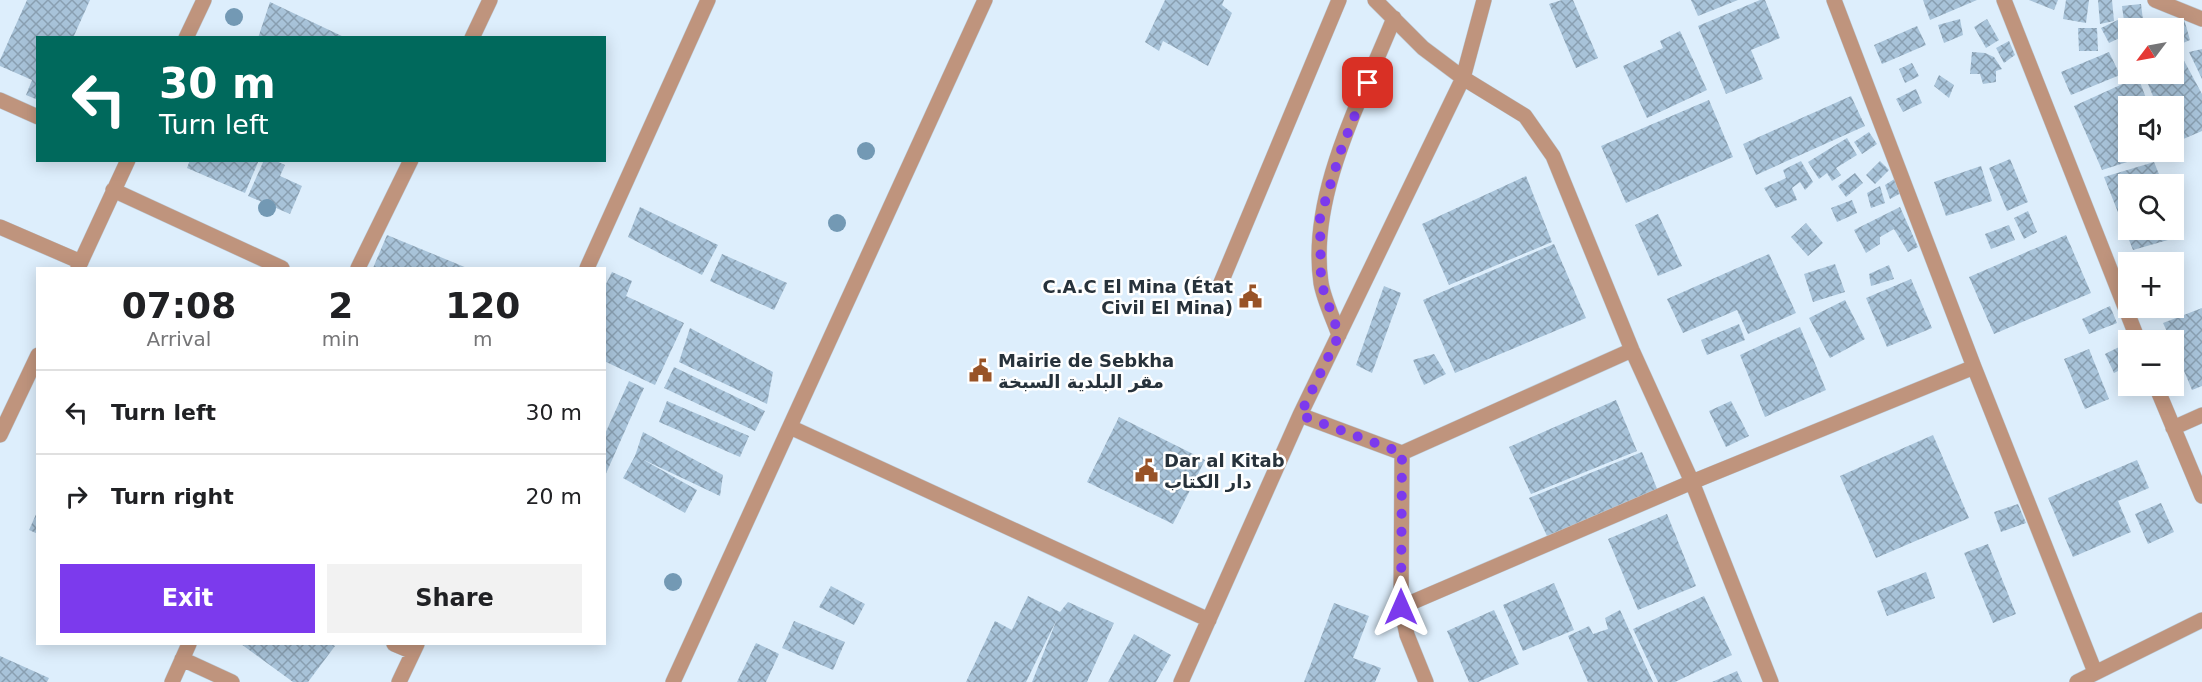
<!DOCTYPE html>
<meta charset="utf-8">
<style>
:root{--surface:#fff;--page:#f2f2f2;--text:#202124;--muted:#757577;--line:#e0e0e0;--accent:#7c3aed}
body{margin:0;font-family:"DejaVu Sans",Cairo,sans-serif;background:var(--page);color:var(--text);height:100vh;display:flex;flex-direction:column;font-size:22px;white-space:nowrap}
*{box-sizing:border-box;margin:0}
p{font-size:20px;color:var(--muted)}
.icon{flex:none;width:33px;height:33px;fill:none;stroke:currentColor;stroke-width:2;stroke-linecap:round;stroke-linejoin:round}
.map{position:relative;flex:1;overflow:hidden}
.side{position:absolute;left:36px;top:267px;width:570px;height:378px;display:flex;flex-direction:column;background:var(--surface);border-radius:0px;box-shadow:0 3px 15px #0003}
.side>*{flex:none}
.banner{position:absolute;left:36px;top:36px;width:570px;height:126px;border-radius:0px;box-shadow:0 3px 15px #0003;background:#00695c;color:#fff;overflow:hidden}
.needle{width:39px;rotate:238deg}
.controls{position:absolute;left:2118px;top:18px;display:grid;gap:12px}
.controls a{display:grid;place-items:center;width:66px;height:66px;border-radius:0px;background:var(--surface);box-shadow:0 3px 15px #0003;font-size:30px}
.pin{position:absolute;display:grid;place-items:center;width:51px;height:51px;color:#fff;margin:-26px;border-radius:12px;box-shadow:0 3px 9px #0006}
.me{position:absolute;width:66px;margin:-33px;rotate:0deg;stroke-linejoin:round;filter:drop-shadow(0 0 4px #0008)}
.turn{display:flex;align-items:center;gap:21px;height:126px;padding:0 24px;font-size:27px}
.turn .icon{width:78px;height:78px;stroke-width:2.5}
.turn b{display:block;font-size:42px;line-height:51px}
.eta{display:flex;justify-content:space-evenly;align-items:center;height:102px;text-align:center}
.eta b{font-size:36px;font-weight:700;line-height:42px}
.primary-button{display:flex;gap:12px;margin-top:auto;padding:12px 24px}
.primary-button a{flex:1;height:69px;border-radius:0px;background:var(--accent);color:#fff;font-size:24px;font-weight:700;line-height:69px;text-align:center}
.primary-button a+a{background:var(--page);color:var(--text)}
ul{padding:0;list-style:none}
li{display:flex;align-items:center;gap:18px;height:84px;padding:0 24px;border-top:2px solid var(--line)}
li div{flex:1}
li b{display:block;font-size:22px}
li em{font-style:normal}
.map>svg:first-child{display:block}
.building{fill:url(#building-cross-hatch)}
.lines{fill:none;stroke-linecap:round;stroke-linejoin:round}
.minor-casing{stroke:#bcccd9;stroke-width:16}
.minor{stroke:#bf947d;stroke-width:15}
.tree{fill:#7399b4}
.route{stroke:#7c3aed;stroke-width:10;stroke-dasharray:0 18}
.labels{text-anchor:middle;stroke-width:5;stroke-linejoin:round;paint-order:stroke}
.poi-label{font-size:18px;font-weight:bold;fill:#27323b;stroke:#fff;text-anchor:start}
</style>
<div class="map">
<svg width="2202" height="682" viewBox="0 0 2202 682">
<defs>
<pattern id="building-cross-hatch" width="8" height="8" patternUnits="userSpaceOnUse" patternTransform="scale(1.5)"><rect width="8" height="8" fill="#a8c3d9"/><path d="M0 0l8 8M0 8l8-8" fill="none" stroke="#899fb1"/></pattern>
</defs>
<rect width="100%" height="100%" fill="#ddeefc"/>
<path class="building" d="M27,0H90L73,38H38V100L26,95L32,80L0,66V60Z
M1165,0H1224L1222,5L1232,13L1208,66L1163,41L1159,51L1145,42Z
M1562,0H1573L1598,58L1576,68L1549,4Z
M1691,0H1738L1698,16Z
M1760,0H1765L1780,38L1751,50L1763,79L1726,94L1698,26Z
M1923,0H1977L1930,20Z
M2029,0H2058L2054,10Z
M2066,0H2089L2086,23L2063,19Z
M2098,0H2112L2114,21L2100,24Z
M270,2L346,38H258Z
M2141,4L2143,20L2124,22L2128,34L2109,43L2101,28L2122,18L2124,21L2122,6Z
M1960,19L1963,35L1944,43L1938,25Z
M1987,19L1999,40L1986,48L1974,27Z
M2184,19L2190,40L2174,47V28H2164Z
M1917,26L1926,45L1882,64L1874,45Z
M2078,28H2097L2098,51H2079Z
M1680,31L1707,90L1647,118L1623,66L1663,48L1660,41Z
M2009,41L2015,55L2004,63L1996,48Z
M2128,49V70L2126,72L2118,54Z
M2202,49V79L2189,52Z
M1972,52L1985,53L1994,57L2002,69L1996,71V82L1983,84L1980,74H1970Z
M2109,52L2120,75L2071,95L2061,72Z
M2182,57L2202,94V131L2174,143V106H2157L2146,79L2155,74H2174V62Z
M1912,63L1919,76L1905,83L1899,69Z
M1939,75L1954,85L1949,98L1934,86Z
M2138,77L2149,106H2128V152H2159L2102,170L2074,106Z
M1916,89L1922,103L1903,112L1896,99Z
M1851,96L1865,126L1756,175L1743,144Z
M1709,100L1733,157L1626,203L1601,146Z
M1869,132L1877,144L1862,154L1854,142Z
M1847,138L1857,155L1836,168L1841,175L1832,181L1827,173L1819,179L1808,162Z
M2010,159L2028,202L2007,211L1989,168Z
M190,160H259L245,193L187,168Z
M264,160H274L285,165L280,176L302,186L290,214L248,196Z
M1801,161L1813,182L1805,190L1800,182L1792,188L1797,200L1776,208L1764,188L1786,178L1783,170Z
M1880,161L1889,170L1875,184L1866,175Z
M2154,162L2163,184H2128V230H2174V213L2182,236L2133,250L2104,177Z
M1981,166L1992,201L1946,216L1934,182Z
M1855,173L1863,183L1846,197L1838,186Z
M1526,176L1552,242L1449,285L1422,224Z
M1896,178L1903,192L1890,199L1885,185Z
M1880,186L1885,203L1871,208L1867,193Z
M1852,200L1857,213L1837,222L1831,208Z
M640,207L718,245L702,275L628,237Z
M1900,207L1918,247L1908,252L1894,229L1880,237V244L1866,253L1854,230Z
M2028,211L2037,232L2024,239L2014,218Z
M1658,214L1682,266L1658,276L1635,225Z
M1806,223L1823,243L1808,256L1791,237Z
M2009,225L2015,240L1991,249L1985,234Z
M387,235L467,268H373Z
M2066,235L2091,293L1994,334L1969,277Z
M1554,244L1586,318L1455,373L1423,300Z
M722,254L787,283L774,310L710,281Z
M1769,254L1796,313L1748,334L1737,310L1683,333L1667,299Z
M1835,264L1845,292L1813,302L1804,274Z
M1889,265L1894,279L1871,286L1869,274Z
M612,272L632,281L626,296L684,323L655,385L604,361V288Z
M1911,279L1932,328L1887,347L1866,298Z
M1384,286L1401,293L1372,373L1356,365Z
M1845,300L1865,339L1830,358L1809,318Z
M2110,306L2117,323L2089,334L2082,319Z
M2202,308V386L2192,390L2174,347V340H2171L2163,323Z
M1739,324L1745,340L1707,355L1701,340Z
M1800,327L1826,390L1765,417L1740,355Z
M690,328L773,372L767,404L679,362Z
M2125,344L2128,351V366L2114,373L2105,354Z
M2089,349L2109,399L2085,409L2064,359Z
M1434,354L1446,374L1424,385L1413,360Z
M674,367L765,411L755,431L664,388Z
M629,381L644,388L604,478V436Z
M1616,400L1637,451L1531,494L1509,447Z
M667,401L749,436L740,457L659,422Z
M1731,401L1749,436L1726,447L1709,411Z
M1119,417L1205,460L1173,524L1087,482Z
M643,432L723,475L720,496L642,459L697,490L685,513L623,478L635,456Z
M1933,435L1969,518L1876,558L1840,476Z
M1642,452L1658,491L1547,536L1529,498Z
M2137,460L2149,488L2118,501L2131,532L2073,557L2048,498Z
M2161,503L2174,532L2148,544L2135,514Z
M2018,504L2026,523L2001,532L1994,512Z
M38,510V534L29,530Z
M1667,514L1696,586L1638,610L1608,539Z
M1988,544L2016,614L1993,623L1964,553Z
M1926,572L1935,598L1887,616L1877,591Z
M1554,583L1574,630L1523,651L1503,605Z
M831,586L865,604L854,625L819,607Z
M1028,596L1060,612L1068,602L1114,623L1087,682H1032L1057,619L1026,682H966L995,621L1012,630Z
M1704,596L1732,655L1675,682H1658L1633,629Z
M1334,603L1369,616L1353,658L1381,668L1375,682H1304Z
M1494,610L1519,664L1478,682H1469L1447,631Z
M1620,610L1653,682H1588L1568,636L1589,626L1593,634L1608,629L1605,618Z
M794,621L845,642L833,670L782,648Z
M1134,634L1171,655L1156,682H1108Z
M756,643L779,654L766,682H737Z
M241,644H331L335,646L308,682H293Z
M0,656L49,678L47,682H0Z
M1737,671L1742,682H1712Z"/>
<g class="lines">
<defs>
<path id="minor" d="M1375,0L1423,48L1463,78L1525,116L1553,156L1632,350L1692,482L1771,682
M1834,0L1974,367L2095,672
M2004,0L2138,340
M2155,0L2202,19
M186,38L204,0
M472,38L490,0
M0,100L38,117
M113,190L282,268
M0,227L81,262
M78,268L128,160
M358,268L411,160
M587,268L708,0
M1220,285L1339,0
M1339,335C1333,318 1324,300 1321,283C1308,195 1362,98 1394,18
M2156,386L2202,496
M1300,415L1402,453L1632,350
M790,427L1209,620
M2173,428L2202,415
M0,435L38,355
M1402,453L1401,607L1407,635L1426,682
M1401,607L1692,482L1974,367
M394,644L413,652
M182,659L232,682
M172,682L189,644
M399,682L417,644
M673,682L985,0
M1181,682L1300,415L1463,78L1484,0
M2077,682L2202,620"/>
</defs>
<use href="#minor" class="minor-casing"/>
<use href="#minor" class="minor"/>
</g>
<g class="tree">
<circle cx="234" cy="17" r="9"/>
<circle cx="866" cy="151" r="9"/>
<circle cx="267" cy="208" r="9"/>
<circle cx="837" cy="223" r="9"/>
<circle cx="673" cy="582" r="9"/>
</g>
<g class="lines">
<path class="route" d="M1368,83L1342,147L1320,218L1321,283L1339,335L1300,415L1402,453L1401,607"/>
</g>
<defs>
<symbol id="civic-bare" viewBox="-9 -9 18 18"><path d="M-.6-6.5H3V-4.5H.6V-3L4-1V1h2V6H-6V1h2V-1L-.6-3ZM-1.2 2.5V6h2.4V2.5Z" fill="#985327" stroke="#fff" stroke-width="2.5" paint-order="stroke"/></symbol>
</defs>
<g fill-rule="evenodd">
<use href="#civic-bare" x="1234" y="280" width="33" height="33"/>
<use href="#civic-bare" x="964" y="354" width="33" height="33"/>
<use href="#civic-bare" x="1130" y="454" width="33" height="33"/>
</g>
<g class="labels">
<g class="poi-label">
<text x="1233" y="293" text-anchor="end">C.A.C El Mina (État<tspan x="1233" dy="21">Civil El Mina)</tspan></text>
<text x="998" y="367">Mairie de Sebkha<tspan x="998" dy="21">مقر البلدية السبخة</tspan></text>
<text x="1164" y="467">Dar al Kitab<tspan x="1164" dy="21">دار الكتاب</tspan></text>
</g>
</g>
</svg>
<div class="controls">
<a><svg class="needle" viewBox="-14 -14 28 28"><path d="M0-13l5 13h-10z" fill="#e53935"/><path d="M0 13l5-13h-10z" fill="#757577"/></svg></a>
<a><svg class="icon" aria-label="sound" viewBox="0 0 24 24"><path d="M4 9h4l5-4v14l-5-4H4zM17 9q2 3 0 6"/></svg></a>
<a><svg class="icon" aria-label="search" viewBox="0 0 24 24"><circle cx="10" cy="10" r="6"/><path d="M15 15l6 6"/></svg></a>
<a>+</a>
<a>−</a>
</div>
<div class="pin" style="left:1368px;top:83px;background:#d93025"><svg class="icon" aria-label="arrive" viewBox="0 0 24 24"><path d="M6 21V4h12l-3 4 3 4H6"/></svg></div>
<svg class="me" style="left:1401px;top:607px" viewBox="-20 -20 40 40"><path d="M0-17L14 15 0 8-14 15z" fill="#7c3aed" stroke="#fff" stroke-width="4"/></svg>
<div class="banner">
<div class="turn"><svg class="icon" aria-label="left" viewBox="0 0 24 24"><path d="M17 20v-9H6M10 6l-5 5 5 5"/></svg><div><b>30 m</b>Turn left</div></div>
</div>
<section class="side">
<div class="eta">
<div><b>07:08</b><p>Arrival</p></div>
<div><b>2</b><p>min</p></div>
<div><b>120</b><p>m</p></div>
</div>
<ul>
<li><svg class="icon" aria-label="left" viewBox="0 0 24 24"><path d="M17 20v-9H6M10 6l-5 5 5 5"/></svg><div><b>Turn left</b></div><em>30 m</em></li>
<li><svg class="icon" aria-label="right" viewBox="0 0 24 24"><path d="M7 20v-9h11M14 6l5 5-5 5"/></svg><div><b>Turn right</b></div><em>20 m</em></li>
</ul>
<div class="primary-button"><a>Exit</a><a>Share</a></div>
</section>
</div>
